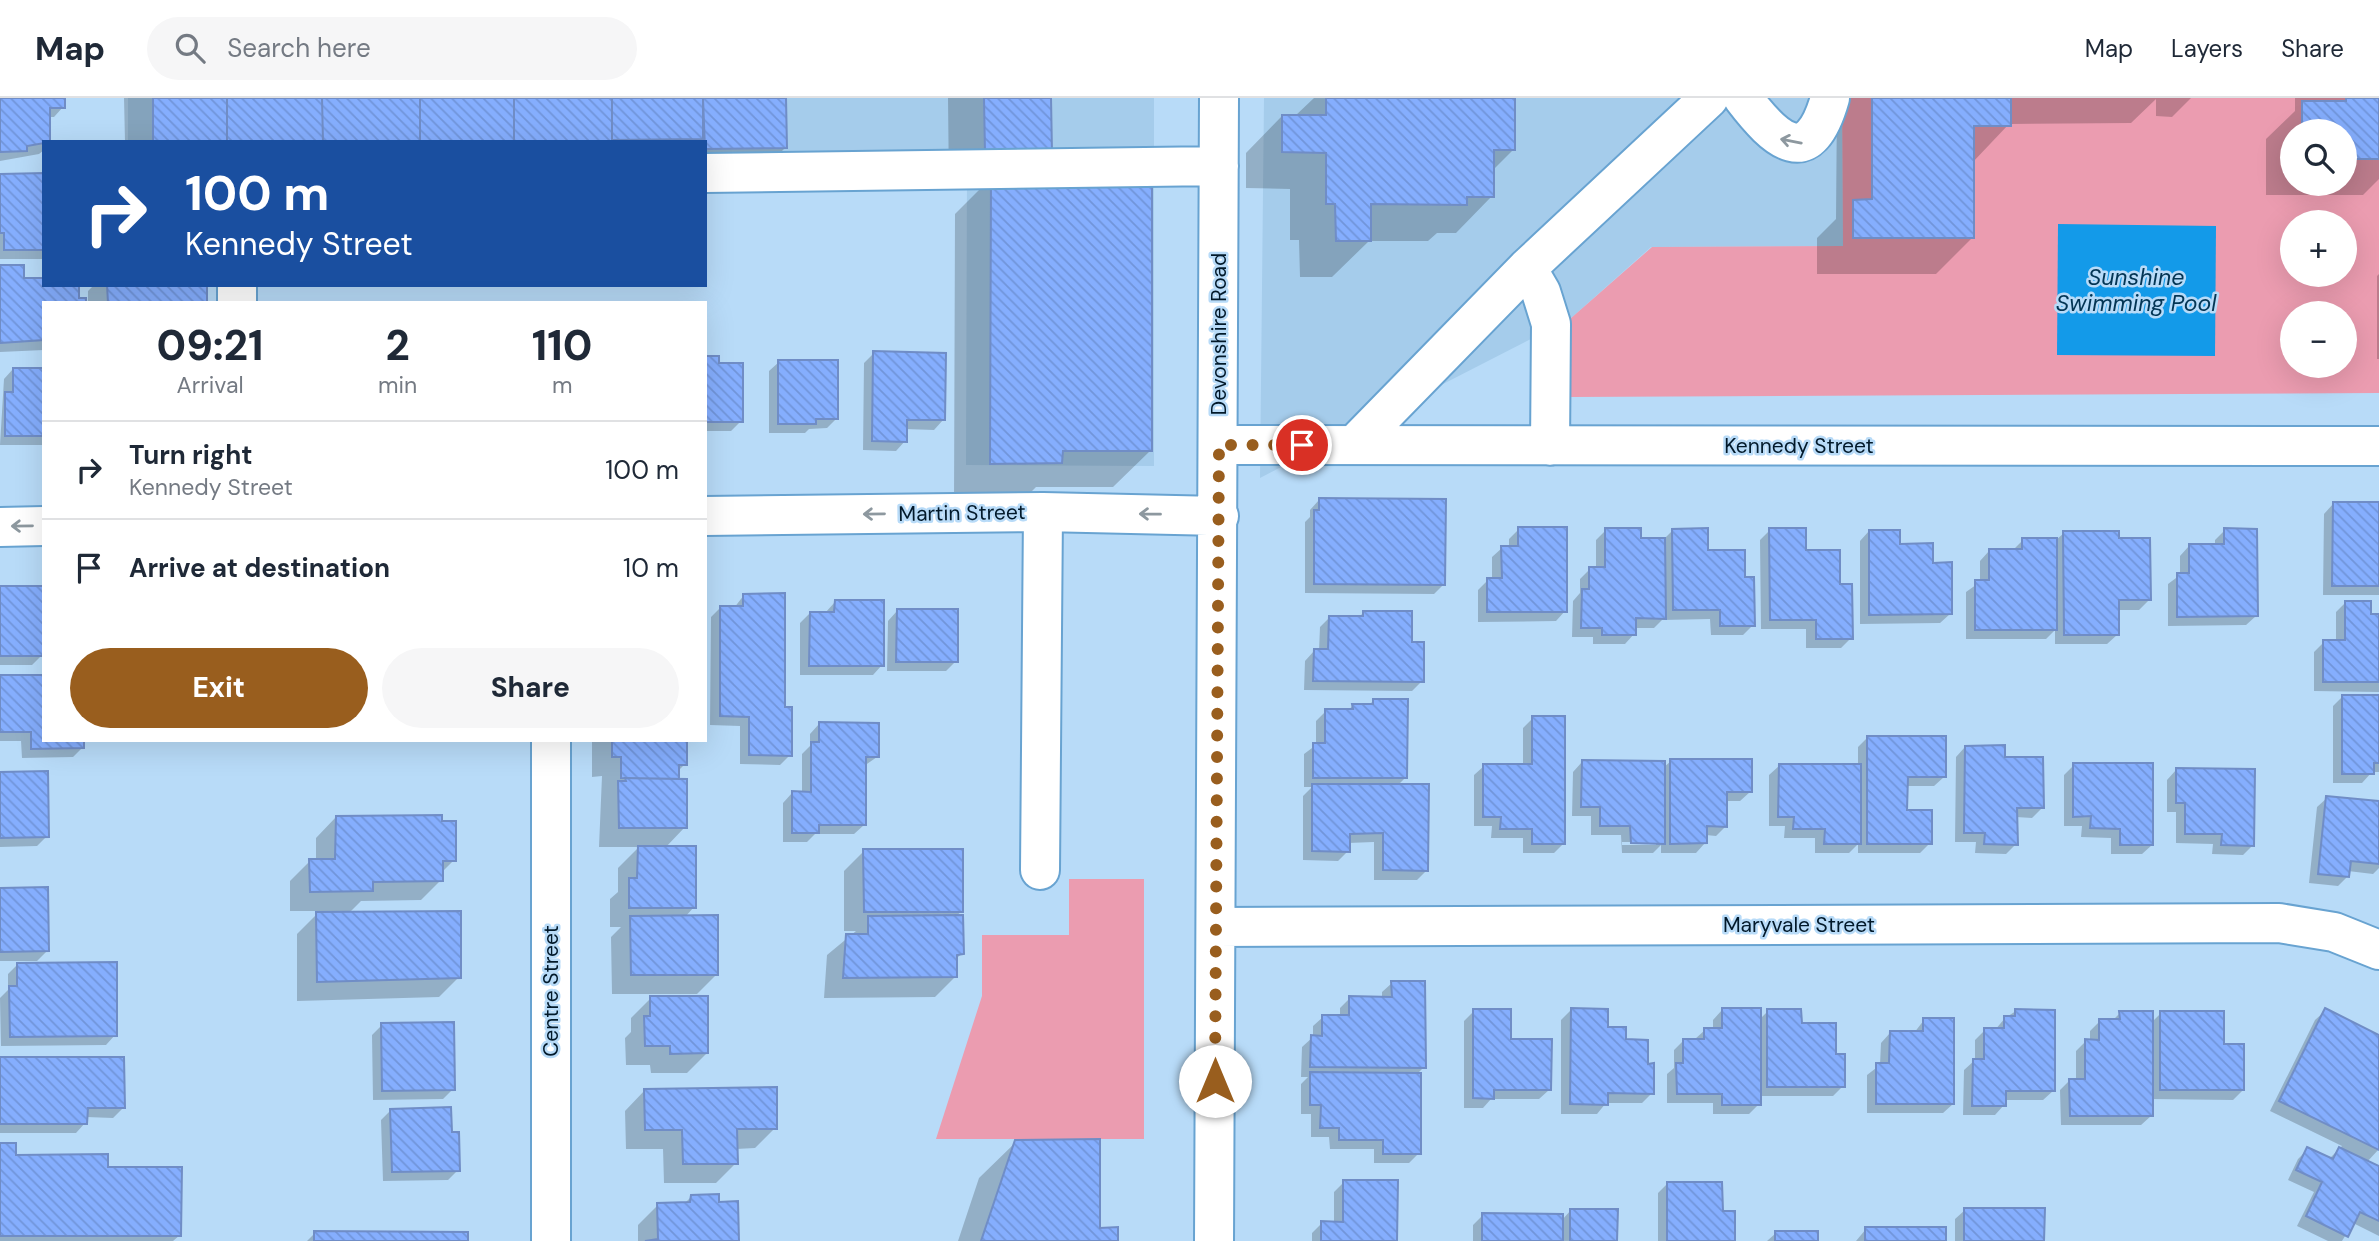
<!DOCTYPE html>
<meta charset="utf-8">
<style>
:root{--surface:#fff;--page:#f6f6f7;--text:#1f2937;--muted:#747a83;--line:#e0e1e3;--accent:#995e1e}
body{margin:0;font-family:"DM Sans",sans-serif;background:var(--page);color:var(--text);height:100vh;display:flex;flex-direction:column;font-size:26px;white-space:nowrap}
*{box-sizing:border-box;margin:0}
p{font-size:23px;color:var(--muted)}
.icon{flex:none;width:38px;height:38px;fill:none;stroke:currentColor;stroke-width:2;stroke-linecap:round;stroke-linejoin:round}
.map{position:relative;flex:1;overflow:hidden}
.panel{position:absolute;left:42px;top:203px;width:665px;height:441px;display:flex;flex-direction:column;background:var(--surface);border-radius:0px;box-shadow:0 7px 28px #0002}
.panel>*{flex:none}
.banner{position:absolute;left:42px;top:42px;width:665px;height:147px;border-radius:0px;box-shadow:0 7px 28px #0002;background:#1a4fa0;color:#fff;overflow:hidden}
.tools{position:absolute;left:2280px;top:21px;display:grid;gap:14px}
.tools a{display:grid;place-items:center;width:77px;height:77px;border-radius:50%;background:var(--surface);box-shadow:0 7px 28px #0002;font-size:35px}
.pin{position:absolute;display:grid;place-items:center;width:60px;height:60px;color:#fff;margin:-30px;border:4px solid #fff;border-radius:50%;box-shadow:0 2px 7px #0007}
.me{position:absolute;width:77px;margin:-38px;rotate:0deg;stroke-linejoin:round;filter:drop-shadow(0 0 5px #0008)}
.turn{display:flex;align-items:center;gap:24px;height:147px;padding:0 28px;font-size:32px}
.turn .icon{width:91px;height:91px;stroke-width:2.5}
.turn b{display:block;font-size:49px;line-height:60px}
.eta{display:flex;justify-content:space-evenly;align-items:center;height:119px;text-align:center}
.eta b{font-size:42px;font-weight:800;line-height:49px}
.cta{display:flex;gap:14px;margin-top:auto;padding:14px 28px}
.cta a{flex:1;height:80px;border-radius:42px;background:var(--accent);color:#fff;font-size:28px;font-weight:800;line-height:80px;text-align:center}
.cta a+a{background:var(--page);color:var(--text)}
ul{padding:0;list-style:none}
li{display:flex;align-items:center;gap:21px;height:98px;padding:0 28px;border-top:2px solid var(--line)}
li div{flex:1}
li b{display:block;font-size:26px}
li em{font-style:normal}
header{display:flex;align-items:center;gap:42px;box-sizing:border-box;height:98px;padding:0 35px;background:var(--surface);border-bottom:2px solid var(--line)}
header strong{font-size:33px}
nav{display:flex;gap:38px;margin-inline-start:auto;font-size:24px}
.search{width:490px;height:63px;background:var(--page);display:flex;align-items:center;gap:18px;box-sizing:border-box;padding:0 24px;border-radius:38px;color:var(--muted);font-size:26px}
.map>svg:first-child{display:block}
.built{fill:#a5cceb}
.green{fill:#eb9cb0;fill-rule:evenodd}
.water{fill:#139ae9}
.shadow{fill:#0003;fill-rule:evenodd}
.building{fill:url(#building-back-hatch);stroke:#708dc6;stroke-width:2}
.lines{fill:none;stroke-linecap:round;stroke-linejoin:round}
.minor-casing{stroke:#68a3d1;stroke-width:42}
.minor{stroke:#fff;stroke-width:38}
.oneway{stroke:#8d989f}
.route{stroke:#995e1e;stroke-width:12;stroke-dasharray:0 21.6}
.labels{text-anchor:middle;stroke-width:5;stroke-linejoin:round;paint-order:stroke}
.street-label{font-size:21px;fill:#02192a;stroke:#b8dbf8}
.water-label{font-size:23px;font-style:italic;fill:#033554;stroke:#b8dbf8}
</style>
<header>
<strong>Map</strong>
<div class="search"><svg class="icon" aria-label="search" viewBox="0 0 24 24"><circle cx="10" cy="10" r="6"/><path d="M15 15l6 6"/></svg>Search here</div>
<nav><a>Map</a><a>Layers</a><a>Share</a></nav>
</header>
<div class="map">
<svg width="2379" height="1143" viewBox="0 0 2379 1143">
<defs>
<pattern id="building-back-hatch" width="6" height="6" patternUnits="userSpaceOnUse" patternTransform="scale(1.75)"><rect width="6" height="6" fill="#85aefe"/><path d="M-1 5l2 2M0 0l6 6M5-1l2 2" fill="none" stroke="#7195da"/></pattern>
</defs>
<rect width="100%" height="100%" fill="#b8dbf8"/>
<path class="built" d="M128,0H1154V368L966,367L967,75L705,74V44H128Z
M1264,0H1842L1843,148L1651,149L1570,221L1260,380Z"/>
<path class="green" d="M1842,0H2379V295L1570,299V221L1652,149L1843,148ZM2292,33H2345V86H2292ZM2292,124H2345V177H2292ZM2292,215H2345V268H2292Z
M1069,781H1144V1041H936L982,898V837H1069Z"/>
<path class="water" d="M2058,126L2216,128L2215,258L2057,257Z"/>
<path class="shadow" d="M0,0H63V9L54,19H48L44,52L39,56L0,63Z
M124,0H785V50L756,79H705V44H125Z
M948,0H1050V54L1150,353L1113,389H1036L1024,401L954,402L955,116L980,91H949Z
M1314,0H1513V52L1492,73V98L1456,135H1437L1428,143H1369L1332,179H1300L1299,142H1290V91L1246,90V55L1282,18H1295Z
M1837,0H2191L2172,19L2156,18V1L2131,25L2009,26L1972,65V140L1936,176H1817V140L1836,121Z
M2295,0H2379V81L2363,97H2266V41L2295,13ZM2292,33H2345V86H2292Z
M0,77H44V161H0Z
M0,169L22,182L44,205V252L0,254Z
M2379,176V261H2377V178Z
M94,187H205V205H88V193Z
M874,255L943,322L934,332L905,331V343L896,353L863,352L864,265Z
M705,260L717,266L741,323L731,333H705Z
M779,264L837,320L827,330L809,331L805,335H769V273Z
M13,271H44V347H0L4,281Z
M1319,402L1444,486L1434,496L1305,495V424L1310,419V412Z
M2333,406H2379V497H2323L2324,416Z
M1519,431L1565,513L1556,523L1478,524V492L1488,482H1492V459L1502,450H1509V441Z
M1606,432L1639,441H1664L1673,432L1707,454L1743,481L1753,527L1743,537H1711L1710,521L1662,522L1654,530H1634V536L1625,546H1593V539H1572L1573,503L1580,495V481L1590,471H1596V442Z
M1770,432L1804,454L1839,488L1851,540L1841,550H1806V531H1761L1760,442Z
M2225,432L2256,518L2246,527L2168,528V486L2180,477V458L2189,448L2215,447V442Z
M1869,433L1932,466L1950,516L1940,525L1860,526V443Z
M2064,435L2118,441L2149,502L2139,512H2117V537L2107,546H2055V532L2046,541H1966V494L1980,484V463L1989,453H2012L2023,442H2056Z
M0,489L42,557L32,567H0Z
M744,497L783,611L790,657L780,667L740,666V628L710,627L711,519L720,510H734Z
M835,504L882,567L873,577H800V525L810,515H825Z
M2346,504L2369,518H2379V594L2314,593V554L2324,544H2336V514Z
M897,513L956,563L946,573H887L888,523Z
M1364,514L1410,546L1422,583L1412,593L1304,592L1305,563L1314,553H1319L1320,529L1330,519H1359Z
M0,579L44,642L83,649L73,659L22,660L21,643H0Z
M2343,598L2379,599V674H2372L2362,685H2333V608Z
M1374,602L1406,679L1397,688L1427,772L1417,782H1374V744L1348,745V753L1338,763L1303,762V698L1312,689H1304V656L1316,647V623L1326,613H1348L1353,607H1369Z
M1533,620L1563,746L1554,755H1523V740H1491L1492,728H1474V677L1484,668H1523V630Z
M819,626L877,659L864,668V727L854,736H815L807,744H783V705L792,695H802V656L810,648V636Z
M1868,639L1944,679L1934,688H1906V713L1930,745L1920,755H1858V746L1849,755H1815V740H1784L1785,728H1769V677L1779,668H1858V649Z
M592,642H685V666L677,674L685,729L665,750L694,809L685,819L717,876L697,896H612L611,839L621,829H610V801L618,794V770L639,749H599L602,678L592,679Z
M1965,649L2003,661L2042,710L2032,720L2016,719V746L2006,756L1975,755L1976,744H1955L1956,659Z
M1671,663L1750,694L1740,703H1726V728L1716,738L1706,737L1705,745L1696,755H1661V747L1653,755H1622L1621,737H1591V718H1572L1573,674L1582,664L1663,670ZM1622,744H1656V747H1622Z
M2074,667L2152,747L2142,756H2111V740L2081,739L2082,728H2064V677Z
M2176,672L2253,747L2243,757L2212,756L2213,746L2176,745V714H2167V682Z
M0,676L47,738L37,748L0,749Z
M2327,700L2379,705V770L2373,776L2348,773V778L2338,788L2309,785L2317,709Z
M336,719L441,725L454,762L441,775V782L421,802L361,803L348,816L459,879L439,899L297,903V836L320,813H290V783L310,763H316V740Z
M864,753L962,813L955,819L962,855L955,862V879L935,899L824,900L827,857L856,833H844V773Z
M0,791L47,853L37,863H0Z
M18,866L115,937L106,947L1,948L0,900L8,892V876Z
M1392,885L1424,969L1419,974V1055L1409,1065H1374V1051H1330L1329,1039H1311V1016H1301V986L1308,979H1301L1302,949L1313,939V928L1323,919H1340V910L1350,900H1382V894Z
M651,900L707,955L687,975H651L650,967H626L625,940L631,934V920Z
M1571,912L1624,943L1646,968L1652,995L1642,1005H1606L1597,1016H1561V922Z
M1722,912L1760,921L1768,913L1800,927L1834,958L1843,988L1833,998H1759V1006L1749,1016H1713V1005H1667V976L1674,970V952L1684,942L1695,941L1705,932L1713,931V922Z
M1474,913L1509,942L1549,992L1539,1001H1491L1483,1010H1464V923Z
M2016,913L2053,993L2043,1002H2004V1007L1995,1017H1963L1964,972L1975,962V942L1985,932H1995L2005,920Z
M2325,913L2379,939V1051L2367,1064L2379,1070V1138L2353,1125L2342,1143H2328L2297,1128L2314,1094L2288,1082L2298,1061L2308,1051L2329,1061L2342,1048L2270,1013L2315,922Z
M2120,915L2151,925L2161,915L2223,948L2243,992L2233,1002L2151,1001V1018L2141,1027H2061L2060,992L2070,982H2076V953L2086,943H2090V933L2100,923H2112Z
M1924,922L1953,1006L1943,1015H1867V977L1880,967L1881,945L1890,935H1914Z
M382,927L453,991L443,1001L373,1002L372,937Z
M0,961L123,1010L113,1020L86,1019L85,1025L76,1035H0Z
M645,992L775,1030L755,1050L736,1051V1065L716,1085H664L663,1051H626L625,1013Z
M391,1012L451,1036L458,1072L448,1082L383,1083L381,1022Z
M1016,1044L1099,1131L1116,1143H958L979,1080Z
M0,1047L14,1058L106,1071L180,1137L173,1143H0Z
M1344,1084L1396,1143H1312V1135L1322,1125H1334V1094Z
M1668,1085L1721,1115L1733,1143H1658V1095Z
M691,1099L717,1105L737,1143H638V1127L658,1107L684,1106Z
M1571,1112L1616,1143H1473V1127L1483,1117L1562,1122Z
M1965,1112L2043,1143H1955V1121Z
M1866,1131L1944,1143H1856Z
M315,1135L467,1143H307Z
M1776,1135L1816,1143H1767Z"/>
<path class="building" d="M0,0H65V10H50V44L27,48V53L0,54Z
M153,0H227V44H153Z
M227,0H322L323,44H227Z
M322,0H420V44H323Z
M420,0H514V44H420Z
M514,0H612V44H514Z
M612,0H703V41L612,42Z
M703,0H786L787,50L705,51Z
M984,0H1051L1052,55H985Z
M1326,0H1515V52H1494V99H1467V107L1371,106V143H1336L1335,106H1326V55L1282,54V17H1326Z
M1872,0H2011V28H1974V140H1853V102L1872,101Z
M2346,0H2379V61H2345V33H2302V3H2346Z
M44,75V152H4V135H0V76Z
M991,77L1152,81V353H1063L1062,365L990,366Z
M0,167H24V180H44V187H79V200H86V205H44V242L0,245Z
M107,187H207V205H108Z
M873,253L946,255L945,322H907V344L872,343Z
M705,258H719V265H743V324H705Z
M778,262H838V321H816V326H778Z
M13,270H44V338H5V294H13Z
M1319,400L1446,401L1445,487L1314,486V412H1319Z
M2333,404H2379V488H2332Z
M1518,429H1567V514H1487V480H1502L1501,448H1518Z
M1605,430H1641V440H1665L1666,521L1636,520V537H1602V530H1581L1582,491H1589V469H1605Z
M1708,430V452H1745V479H1754L1755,528H1720V512H1673L1672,431Z
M1769,430H1806V452H1840V486H1852L1853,541H1816V522H1770Z
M2224,430L2257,431L2258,518L2177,519V475H2189V446H2224Z
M1869,432H1900V446L1933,445V465L1952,464V516L1869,517Z
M2063,433H2119V440H2150L2151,502H2119V537H2064Z
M2022,440H2057V532H1975V482H1989V451H2022Z
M0,488H44V558H0Z
M785,495V609H792V658L749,657V619L720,618V508H743V496Z
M835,502H884V568H809L810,514H834Z
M2345,503H2371V516H2379V584H2323V542H2345Z
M897,511H958V564H896Z
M1363,513H1412V544H1424V584L1313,583L1314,551H1328L1329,518H1363Z
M0,577H44V642H84V650L31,651V634H0Z
M2342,597H2379V665H2374V676H2342Z
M1373,601H1408L1407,680H1313V645H1325V611H1353L1352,606H1373Z
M1532,618H1565V746H1532V731H1500L1501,719H1483V666H1532Z
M819,624L879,625V659H866V727H819V735H792V693L811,694V644H819Z
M1867,638H1946V679H1908L1907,712H1932V746H1867Z
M612,642H687V667H679V681L621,680V659H612Z
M2005,647V659H2043L2044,710H2017L2018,747L1984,746L1985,735H1964L1965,648Z
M1670,661H1752V694H1727V729L1707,728V745L1670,746Z
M1582,662L1665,663V746L1631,745L1630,728H1600V709H1581Z
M2073,665H2153V747H2120V731L2090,730L2091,718L2073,719Z
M1779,666H1861V746H1824L1825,731H1793L1794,719H1778Z
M2176,670L2255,671L2254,748L2221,747L2222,736H2185V705H2176Z
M48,673L49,739L0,740V674Z
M625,680L687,681V730H619L618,683H626Z
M1312,686H1429L1428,773L1383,772V735L1350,736V754L1312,753Z
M2326,698L2379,703V766L2351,763L2349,779L2318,776Z
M442,717V723H456V763H443V783L373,784V793L310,794L309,761H335L336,718Z
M638,748H696V810H629V780H637Z
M863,751H963V814H864Z
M48,789L49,853L0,854V790Z
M461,813V880L317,884L316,814Z
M718,817V877H631L630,818Z
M963,817L964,856L957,857V879L843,880L846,836H868V818Z
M117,864V938L10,939L9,888H17V865Z
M1391,883H1425L1426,970L1310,969L1311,937L1322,938V917H1349V898L1392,899Z
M650,898H708V955L670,956V948H645L644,918H650Z
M1571,910L1608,911V929H1626V941L1648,942V966L1654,965V996L1608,995V1007L1570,1006Z
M1722,910H1761V1007H1722V996H1677L1676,965H1683V941H1704V930H1722Z
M2325,910L2379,937V1052L2279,1003Z
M1473,911H1511V941H1552L1551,992H1494V1001L1473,1000Z
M1767,911H1801L1802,925H1836V956H1845V989H1767Z
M2015,911L2055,912V993H2006V1008H1972L1973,961H1984V930H2004V918H2015Z
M2119,913H2153V1018H2070L2069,981H2085V941L2099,942V921H2120Z
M2160,913H2224V946H2244V992H2160Z
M1923,920H1954V1006H1876V965H1889L1890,933H1923Z
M454,924L455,992L382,993L381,925Z
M0,959H124L125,1010H88L87,1026H0Z
M1310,974L1421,975V1056H1383V1042H1339V1030H1320L1321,1007H1310Z
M777,989V1031H737L738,1066H683L682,1032H645L644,991Z
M451,1009L452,1034H459L460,1073L392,1074L390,1011Z
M1100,1041V1130L1118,1129V1143H981L1015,1042Z
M0,1045H16V1057L108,1056V1069H182L181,1138H0Z
M2307,1049L2333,1061L2339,1049L2379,1068V1123L2360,1114L2348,1139L2306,1118L2322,1084L2296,1072Z
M1343,1082H1398L1397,1143H1321V1123L1343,1124Z
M1667,1084H1722L1723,1113H1735V1143H1667Z
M719,1096V1104L738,1103L739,1143H645L658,1141L657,1105L690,1104L691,1097Z
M1964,1110H2045L2044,1143H1964Z
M1570,1111H1618L1617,1143H1570Z
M1482,1115L1563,1116V1143H1482Z
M1865,1129H1946V1143H1865Z
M314,1133L468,1134V1143H314Z
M1775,1133H1818V1143H1775Z"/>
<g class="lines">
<defs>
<path id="minor" d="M1743,0C1776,43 1809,74 1830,0
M705,75L1219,68
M1527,170L1541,194L1551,226L1550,348
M237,205V187
M1219,347L2379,348
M1354,347L1527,170L1709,0
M705,418L1043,414L1219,418
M0,429L44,428
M1040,772L1043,414
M1216,829L2279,825L2334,834L2379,852
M551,1143V642
M1214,1143L1219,0"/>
</defs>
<use href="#minor" class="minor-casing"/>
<use href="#minor" class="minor"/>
</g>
<defs><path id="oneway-shaft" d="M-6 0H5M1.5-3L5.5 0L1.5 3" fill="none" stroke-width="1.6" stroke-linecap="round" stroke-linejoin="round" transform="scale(1.75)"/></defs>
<g class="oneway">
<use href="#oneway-shaft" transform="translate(1791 43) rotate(-169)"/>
<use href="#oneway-shaft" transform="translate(874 416) rotate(179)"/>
<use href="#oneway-shaft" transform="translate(1150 416) rotate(-179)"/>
<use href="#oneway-shaft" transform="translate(22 428) rotate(179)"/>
</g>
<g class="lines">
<path class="route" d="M1215,983L1219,347H1302"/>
</g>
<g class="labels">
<g class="street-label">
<text transform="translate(1219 236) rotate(-90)" y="7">Devonshire Road</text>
<text x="1799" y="355">Kennedy Street</text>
<text transform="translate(962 415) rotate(-1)" y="7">Martin Street</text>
<text x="1799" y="834">Maryvale Street</text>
<text transform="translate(551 893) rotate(-90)" y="7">Centre Street</text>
</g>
<g class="water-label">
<text x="2136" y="187">Sunshine<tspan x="2136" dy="26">Swimming Pool</tspan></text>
</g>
</g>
</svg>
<div class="tools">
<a><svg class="icon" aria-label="search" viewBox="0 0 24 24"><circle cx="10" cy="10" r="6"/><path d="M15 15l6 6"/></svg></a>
<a>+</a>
<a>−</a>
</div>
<div class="pin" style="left:1302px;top:347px;background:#d93025"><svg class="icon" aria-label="arrive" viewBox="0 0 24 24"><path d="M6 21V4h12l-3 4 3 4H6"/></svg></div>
<svg class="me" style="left:1215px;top:983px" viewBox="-20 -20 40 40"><circle r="19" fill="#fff"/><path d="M0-13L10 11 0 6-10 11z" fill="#995e1e"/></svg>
<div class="banner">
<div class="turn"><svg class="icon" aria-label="right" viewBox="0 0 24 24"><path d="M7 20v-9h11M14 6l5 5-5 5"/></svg><div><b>100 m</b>Kennedy Street</div></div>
</div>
<section class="panel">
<div class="eta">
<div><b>09:21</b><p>Arrival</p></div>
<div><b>2</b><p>min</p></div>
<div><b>110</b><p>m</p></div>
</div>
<ul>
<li><svg class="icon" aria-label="right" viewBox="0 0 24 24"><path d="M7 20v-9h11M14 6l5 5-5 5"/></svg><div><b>Turn right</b><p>Kennedy Street</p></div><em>100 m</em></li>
<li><svg class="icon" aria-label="arrive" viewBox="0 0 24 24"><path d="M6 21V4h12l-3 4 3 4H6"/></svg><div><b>Arrive at destination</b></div><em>10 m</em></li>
</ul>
<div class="cta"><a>Exit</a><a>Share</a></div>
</section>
</div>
